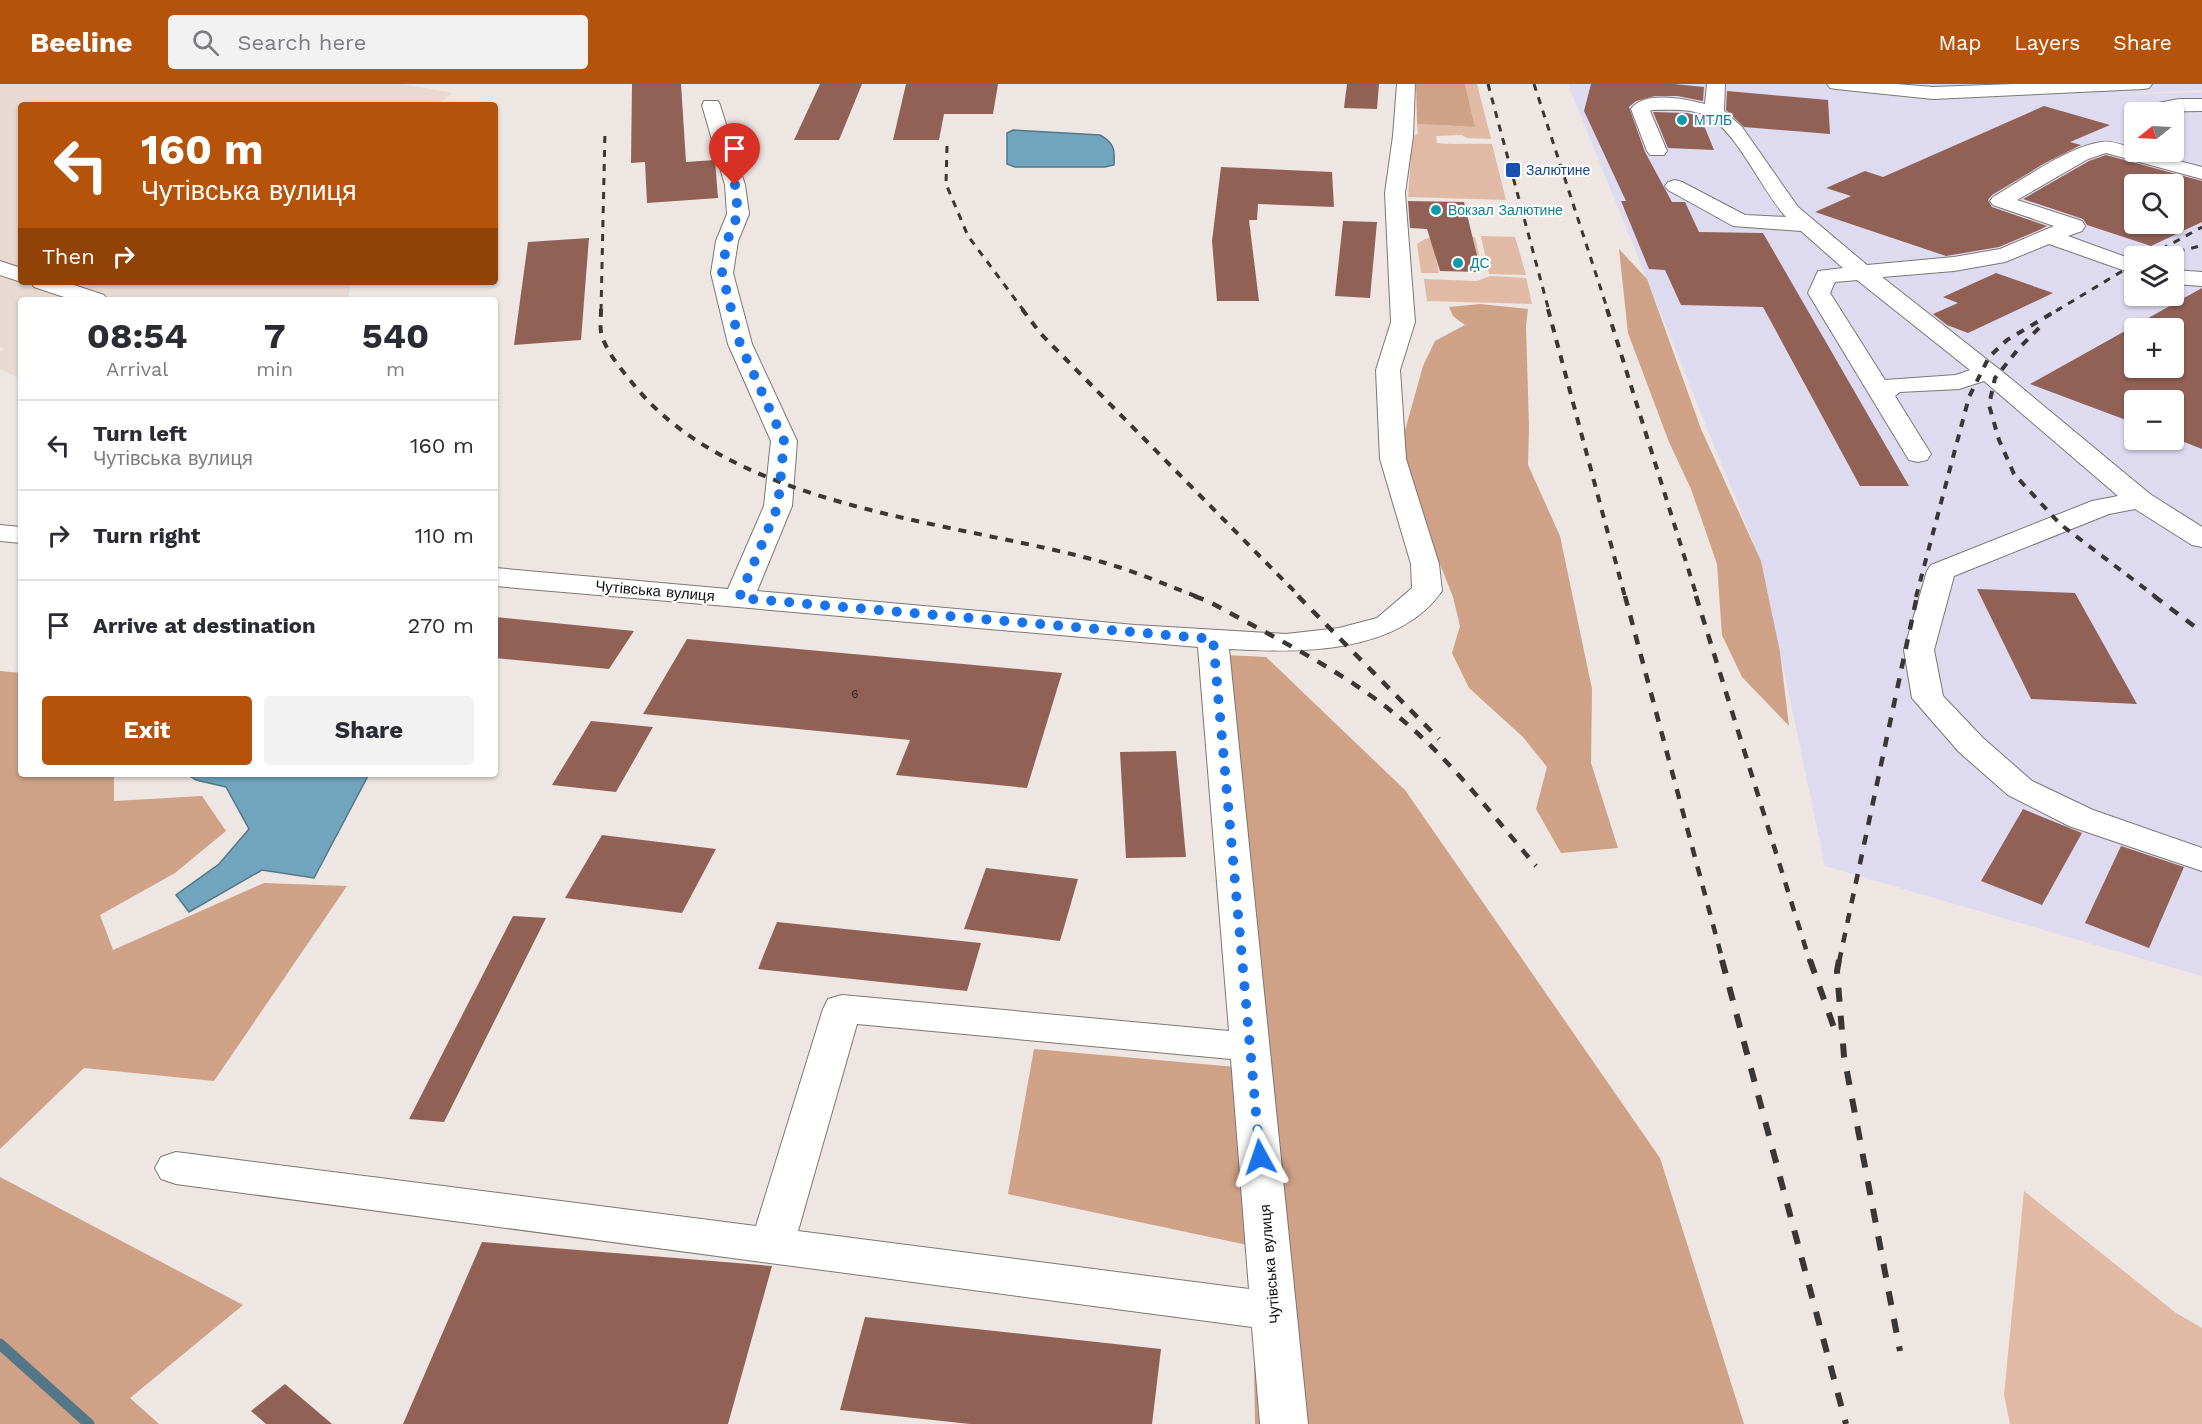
<!DOCTYPE html>
<meta charset="utf-8">
<style>
:root{--surface:#fff;--page:#f2f2f3;--text:#2b2b33;--muted:#7c7c81;--line:#e1e1e2;--accent:#b45309}
body{margin:0;font-family:"Work Sans",sans-serif;background:var(--page);color:var(--text);height:100vh;display:flex;flex-direction:column;font-size:22px;white-space:nowrap}
*{box-sizing:border-box;margin:0}
p{font-size:20px;color:var(--muted)}
.icon{flex:none;width:33px;height:33px;fill:none;stroke:currentColor;stroke-width:2;stroke-linecap:round;stroke-linejoin:round}
.map{position:relative;flex:1;overflow:hidden}
.sheet{position:absolute;left:18px;top:213px;width:480px;height:480px;display:flex;flex-direction:column;background:var(--surface);border-radius:6px;box-shadow:0 2px 4px #0004}
.sheet>*{flex:none}
.hud{position:absolute;left:18px;top:18px;width:480px;height:183px;border-radius:6px;box-shadow:0 2px 4px #0004;background:#b45309;color:#fff;overflow:hidden}
.needle{width:39px;rotate:252deg}
.controls{position:absolute;left:2124px;top:18px;display:grid;gap:12px}
.controls a{display:grid;place-items:center;width:60px;height:60px;border-radius:6px;background:var(--surface);box-shadow:0 2px 4px #0004;font-size:30px}
.pin{position:absolute;display:grid;place-items:center;width:51px;height:51px;color:#fff;margin:-62px -26px;border-radius:50% 50% 50% 0;rotate:-45deg;box-shadow:0 0 6px #0007}
.pin .icon{rotate:45deg}
.me{position:absolute;width:66px;margin:-33px;rotate:355deg;stroke-linejoin:round;filter:drop-shadow(0 0 4px #0008)}
.turn{display:flex;align-items:center;gap:21px;height:126px;padding:0 24px;font-size:27px}
.turn .icon{width:78px;height:78px;stroke-width:2.5}
.turn b{display:block;font-size:42px;line-height:51px}
.then{display:flex;align-items:center;height:57px;padding:0 24px;background:#0003;gap:12px;font-size:22px}
.eta{display:flex;justify-content:space-evenly;align-items:center;height:102px;text-align:center}
.eta b{font-size:36px;font-weight:700;line-height:42px}
.primary-button{display:flex;gap:12px;margin-top:auto;padding:12px 24px}
.primary-button a{flex:1;height:69px;border-radius:6px;background:var(--accent);color:#fff;font-size:24px;font-weight:700;line-height:69px;text-align:center}
.primary-button a+a{background:var(--page);color:var(--text)}
ul{padding:0;list-style:none}
li{display:flex;align-items:center;gap:18px;height:90px;padding:0 24px;border-top:2px solid var(--line)}
li div{flex:1}
li b{display:block;font-size:22px}
li em{font-style:normal}
header{display:flex;align-items:center;gap:36px;box-sizing:border-box;height:84px;padding:0 30px;background:var(--accent);color:#fff}
header strong{font-size:28px}
nav{display:flex;gap:33px;margin-inline-start:auto;font-size:21px}
.search{width:420px;height:54px;background:var(--page);display:flex;align-items:center;gap:15px;box-sizing:border-box;padding:0 21px;border-radius:6px;color:var(--muted);font-size:22px}
.map>svg:first-child{display:block}
.built{fill:#e8dad2}
.industrial{fill:#dedaf0;fill-rule:evenodd}
.green{fill:#e1baa5}
.forest{fill:#cfa187}
.water{fill:#71a4bd;stroke:#547788;stroke-width:1.5}
.lines{fill:none;stroke-linecap:round;stroke-linejoin:round}
.stream{stroke:#547788;stroke-width:11}
.building{fill:#916156;fill-rule:evenodd}
.minor-casing{stroke:#7d7774;stroke-width:2}
.minor{fill:#fff;fill-rule:evenodd}
.rail-far3{stroke:#3a3635;stroke-width:3;stroke-dasharray:7 7;stroke-linecap:butt}
.rail-far2{stroke:#3a3635;stroke-width:4;stroke-dasharray:8 8;stroke-linecap:butt}
.rail-far1{stroke:#3a3635;stroke-width:4.5;stroke-dasharray:10 10;stroke-linecap:butt}
.rail{stroke:#3a3635;stroke-width:6;stroke-dasharray:14 14;stroke-linecap:butt}
.route{stroke:#1a73e8;stroke-width:10;stroke-dasharray:0 18}
.culture-dot{fill:#0f9aa8;stroke:#fff;stroke-width:2}
.transit-dot{fill:#1a4fb4;stroke:#fff;stroke-width:2}
.labels{text-anchor:middle;stroke-width:4.5;stroke-linejoin:round;paint-order:stroke}
.number-label{font-size:12px;fill:#322420}
.far-culture-label{font-size:14px;fill:#0d838f;stroke:#fff;text-anchor:start}
.far-transit-label{font-size:14px;fill:#164399;stroke:#fff;text-anchor:start}
.street-label{font-size:15px;fill:#120f0e;stroke:#fff}
</style>
<header>
<strong>Beeline</strong>
<div class="search"><svg class="icon" aria-label="search" viewBox="0 0 24 24"><circle cx="10" cy="10" r="6"/><path d="M15 15l6 6"/></svg>Search here</div>
<nav><a>Map</a><a>Layers</a><a>Share</a></nav>
</header>
<div class="map">
<svg width="2202" height="1340" viewBox="0 0 2202 1340">
<rect width="100%" height="100%" fill="#ede6e2"/>
<path class="built" d="M0,0H403L452,9L438,21H21V198H351L348,216H21V295L0,285V267L5,265L0,263Z"/>
<path class="industrial" d="M1568,0H2202V6L2106,11L2202,8V892L1825,782L1761,477ZM2134,28H2174V68H2134ZM2134,100H2174V140H2134ZM2134,172H2174V212H2134ZM2134,244H2174V284H2134ZM2134,316H2174V356H2134Z"/>
<path class="green" d="M1465,0H1477L1491,55L1467,54L1462,51L1436,52L1437,59C1456,61 1472,59 1492,60L1506,116L1408,113L1412,53L1418,49L1417,40L1475,43Z
M1438,152L1475,153L1479,171H1435L1439,189H1421L1417,160L1425,155Z
M1481,152L1515,153L1526,191L1489,190Z
M1490,192L1526,194L1532,220L1427,217L1424,195L1477,197Z
M2024,1107L2176,1229L2202,1244V1340H2010L2004,1311Z"/>
<path class="forest" d="M1416,0H1465L1475,43L1417,40Z
M1619,165L1647,195L1701,345L1761,477L1780,568L1789,642L1742,593L1722,551L1717,480L1691,405L1669,358L1628,249Z
M1480,220L1528,225L1526,242L1529,343L1528,381L1560,452L1592,605L1591,679L1618,764L1561,769L1536,725L1547,683L1523,653L1469,604L1452,569L1460,542L1453,513L1402,384L1401,361L1423,282L1435,257L1465,241L1453,232L1449,223Z
M1206,570L1266,573L1405,706L1660,1074L1744,1340H1255L1252,1162L1008,1110L1034,965L1258,985Z
M0,587L21,589V690H114V717L202,712L226,747L175,789L100,831L113,866L264,799L347,802L214,997L84,984L0,1065Z
M0,1093L243,1221L130,1314L159,1340H0Z"/>
<path class="water" d="M1013,46L1100,51C1114,59 1115,65 1114,81L1105,83H1015L1007,80V49Z
M187,690H369L314,794L262,786L189,828L176,811L219,780L249,745L226,703L196,696Z"/>
<g class="lines">
<path class="stream" d="M0,1260L89,1340"/>
</g>
<path class="building" d="M632,0H681L686,78L715,76L718,114L647,119L645,78L631,79Z
M820,0H862L839,56H794Z
M906,0H998L993,30H944L939,56H893Z
M1347,0H1379L1377,25L1344,24Z
M1591,0H1674L1704,3L1703,17L1677,12H1655L1636,17L1629,23L1645,68L1672,118H1685L1699,148L1763,149L1909,402H1860L1763,223L1681,221L1665,186L1649,185L1621,117H1626L1584,27Z
M1727,7L1828,16L1830,50L1744,43L1726,26Z
M2044,22L2110,41L2070,58L2081,61L2045,79L1992,111L1988,116L1992,123L2047,142L2037,147L1999,163L1946,172L1815,128L1851,112L1826,104L1865,87L1883,93Z
M1653,28L1687,29L1706,34L1715,40L1703,39L1714,66L1668,64Z
M2106,71L2202,97V138L2151,162L2087,141L2083,135L2023,115L2089,77ZM2134,100H2174V140H2134Z
M1221,83L1332,88L1334,123L1258,120L1257,136H1249L1259,217H1217L1212,157Z
M1408,117L1464,118L1481,188L1440,187L1427,145L1410,144Z
M1343,137L1377,138L1370,214L1335,212Z
M589,154L581,256L514,261L528,158Z
M1996,189L2053,209L1968,249L1947,241L1933,230L1958,219L1943,213Z
M2202,204V365L2174,354V316H2134V339L2030,300ZM2134,244H2174V284H2134Z
M1977,505L2075,509L2137,620L2031,615Z
M495,533L634,547L609,585L495,574Z
M687,555L1062,589L1027,704L896,691L910,656L643,630Z
M591,637L653,643L616,708L552,701Z
M1176,667L1186,773L1126,774L1120,668Z
M2023,725L2082,749L2042,821L1981,797Z
M602,751L716,765L682,829L565,814Z
M2121,762L2184,783L2149,864L2085,839Z
M986,784L1078,795L1060,857L964,845Z
M513,832L546,834L444,1038L409,1035Z
M777,838L981,859L967,907L758,885Z
M482,1158L772,1182L728,1340H403Z
M865,1233L1161,1265L1152,1340H970L840,1326Z
M285,1300L332,1340H266L251,1327Z"/>
<g class="lines">
<defs>
<path id="minor" d="M1397,0H1415L1413,52L1405,109L1415,238L1400,286L1406,375L1439,480L1442,507C1397,571 1299,569 1229,565L1308,1340H1260L1252,1243L176,1100L161,1095L155,1084L161,1073L176,1068L756,1142L823,925L828,915L842,911L1229,947L1198,563L495,502V484L728,505L764,422L771,357L728,260L711,189L716,157L727,130L725,101L702,21L704,17H718L720,21L745,101L749,130L738,157L733,189L752,260L797,357L792,422L757,507L1135,541L1286,550L1339,544L1377,534L1412,504L1411,480L1380,375L1376,286L1391,238L1385,109L1393,52ZM857,940L1231,975L1249,1205L798,1147Z
M1707,0H1725L1724,27L1742,43L1798,123L1867,181L1954,173L2000,165L2054,142L1993,121L1990,117L1993,113C2022,96 2069,62 2102,58C2112,56 2125,62 2134,65V68H2145L2202,83V95L2106,69L2088,75L2017,116L2082,137L2085,142L2082,147L2068,152L2134,176V190L2049,160L2005,178L1954,187L1882,193L2004,289L2150,410L2202,443V463L2192,461L2135,425L2109,430L1954,492L1934,566L1943,612L1983,654L2032,697L2093,726L2202,764V787L2069,742L2008,711L1959,668L1912,614L1904,566L1927,487L1931,481L2092,417L2118,412L1984,297L1959,305L1900,308L1895,312L1931,370L1927,376L1918,378L1909,376L1808,209L1818,187L1843,184L1801,147L1733,142L1668,106L1665,102L1668,98L1675,96L1682,98L1745,131L1786,133C1762,107 1737,47 1707,32C1690,24 1670,26 1652,26L1650,27L1667,67L1664,71H1650L1647,67L1631,25C1644,6 1686,15 1705,20ZM1857,196L1970,286L1956,291L1885,296L1830,209L1835,198Z
M1827,0H1896L1933,3L2014,0H2152L2149,4L2143,5L1933,15L1836,5L1830,4Z
M2179,15H2202V27L2134,28V33L2130,28L2132,24Z
M0,177L21,184V198L0,191Z
M2174,186L2202,188V202L2174,200Z
M31,198H65L104,211L108,216H73L34,203Z
M0,441L21,443V459L0,457Z"/>
</defs>
<use href="#minor" class="minor-casing"/>
<use href="#minor" class="minor"/>
<path class="rail-far3" d="M1488,0L1549,227
M1534,0L1608,227
M947,62L946,100L968,152L1024,227
M2164,171L2200,162
M2149,172L2202,143
M601,227L605,46
M2056,227L2134,180"/>
<path class="rail-far2" d="M601,225C601,232 600,241 601,248C605,267 622,286 634,301C737,428 962,437 1109,480C1139,489 1169,502 1198,513
M1022,225L1041,250L1300,513
M1548,225L1625,513
M1607,225L1697,513
M2039,244L2019,264L1995,294L1989,321L1999,356L2014,390L2060,440L2156,513
M1916,513L1969,313L1989,273L2007,256L2059,225"/>
<path class="rail-far1" d="M1194,512L1208,517C1273,553 1342,586 1400,634C1451,676 1493,732 1536,782
M1298,512L1439,655
M1625,512L1723,878
M1696,512L1810,878
M2154,512L2202,548
M1839,878L1917,512"/>
<path class="rail" d="M1722,876L1846,1340
M1810,876L1838,955
M1839,876L1837,887L1844,972L1900,1267"/>
</g>
<g class="lines">
<path class="route" d="M735,101L738,130L727,157L722,189L740,260L784,357L778,422L739,514L1213,555L1260,1073"/>
</g>
<g class="culture-dot">
<circle cx="1682" cy="36" r="6"/>
<circle cx="1436" cy="126" r="6"/>
<circle cx="1458" cy="179" r="6"/>
</g>
<rect class="transit-dot" x="1505" y="78" width="16" height="16" rx="3"/>
<g class="labels">
<g class="number-label">
<text x="855" y="614">6</text>
</g>
<g class="far-culture-label">
<text x="1694" y="41">МТЛБ</text>
<text x="1448" y="131">Вокзал Залютине</text>
<text x="1470" y="184">ДС</text>
</g>
<g class="far-transit-label">
<text x="1526" y="91">Залютине</text>
</g>
<g class="street-label">
<text transform="translate(655 507) rotate(5)" y="5">Чутівська вулиця</text>
<text transform="translate(1270 1180) rotate(-95)" y="5">Чутівська вулиця</text>
</g>
</g>
</svg>
<div class="controls">
<a><svg class="needle" viewBox="-14 -14 28 28"><path d="M0-13l5 13h-10z" fill="#e53935"/><path d="M0 13l5-13h-10z" fill="#7c7c81"/></svg></a>
<a><svg class="icon" aria-label="search" viewBox="0 0 24 24"><circle cx="10" cy="10" r="6"/><path d="M15 15l6 6"/></svg></a>
<a><svg class="icon" aria-label="layers" viewBox="0 0 24 24"><path d="M12 4l9 5-9 5-9-5zM3 14l9 5 9-5"/></svg></a>
<a>+</a>
<a>−</a>
</div>
<div class="pin" style="left:735px;top:101px;background:#d93025"><svg class="icon" aria-label="arrive" viewBox="0 0 24 24"><path d="M6 21V4h12l-3 4 3 4H6"/></svg></div>
<svg class="me" style="left:1260px;top:1073px" viewBox="-20 -20 40 40"><path d="M0-17L14 15 0 8-14 15z" fill="#1a73e8" stroke="#fff" stroke-width="4"/></svg>
<div class="hud">
<div class="turn"><svg class="icon" aria-label="left" viewBox="0 0 24 24"><path d="M17 20v-9H6M10 6l-5 5 5 5"/></svg><div><b>160 m</b>Чутівська вулиця</div></div>
<div class="then">Then<svg class="icon" aria-label="right" viewBox="0 0 24 24"><path d="M7 20v-9h11M14 6l5 5-5 5"/></svg></div>
</div>
<section class="sheet">
<div class="eta">
<div><b>08:54</b><p>Arrival</p></div>
<div><b>7</b><p>min</p></div>
<div><b>540</b><p>m</p></div>
</div>
<ul>
<li><svg class="icon" aria-label="left" viewBox="0 0 24 24"><path d="M17 20v-9H6M10 6l-5 5 5 5"/></svg><div><b>Turn left</b><p>Чутівська вулиця</p></div><em>160 m</em></li>
<li><svg class="icon" aria-label="right" viewBox="0 0 24 24"><path d="M7 20v-9h11M14 6l5 5-5 5"/></svg><div><b>Turn right</b></div><em>110 m</em></li>
<li><svg class="icon" aria-label="arrive" viewBox="0 0 24 24"><path d="M6 21V4h12l-3 4 3 4H6"/></svg><div><b>Arrive at destination</b></div><em>270 m</em></li>
</ul>
<div class="primary-button"><a>Exit</a><a>Share</a></div>
</section>
</div>
